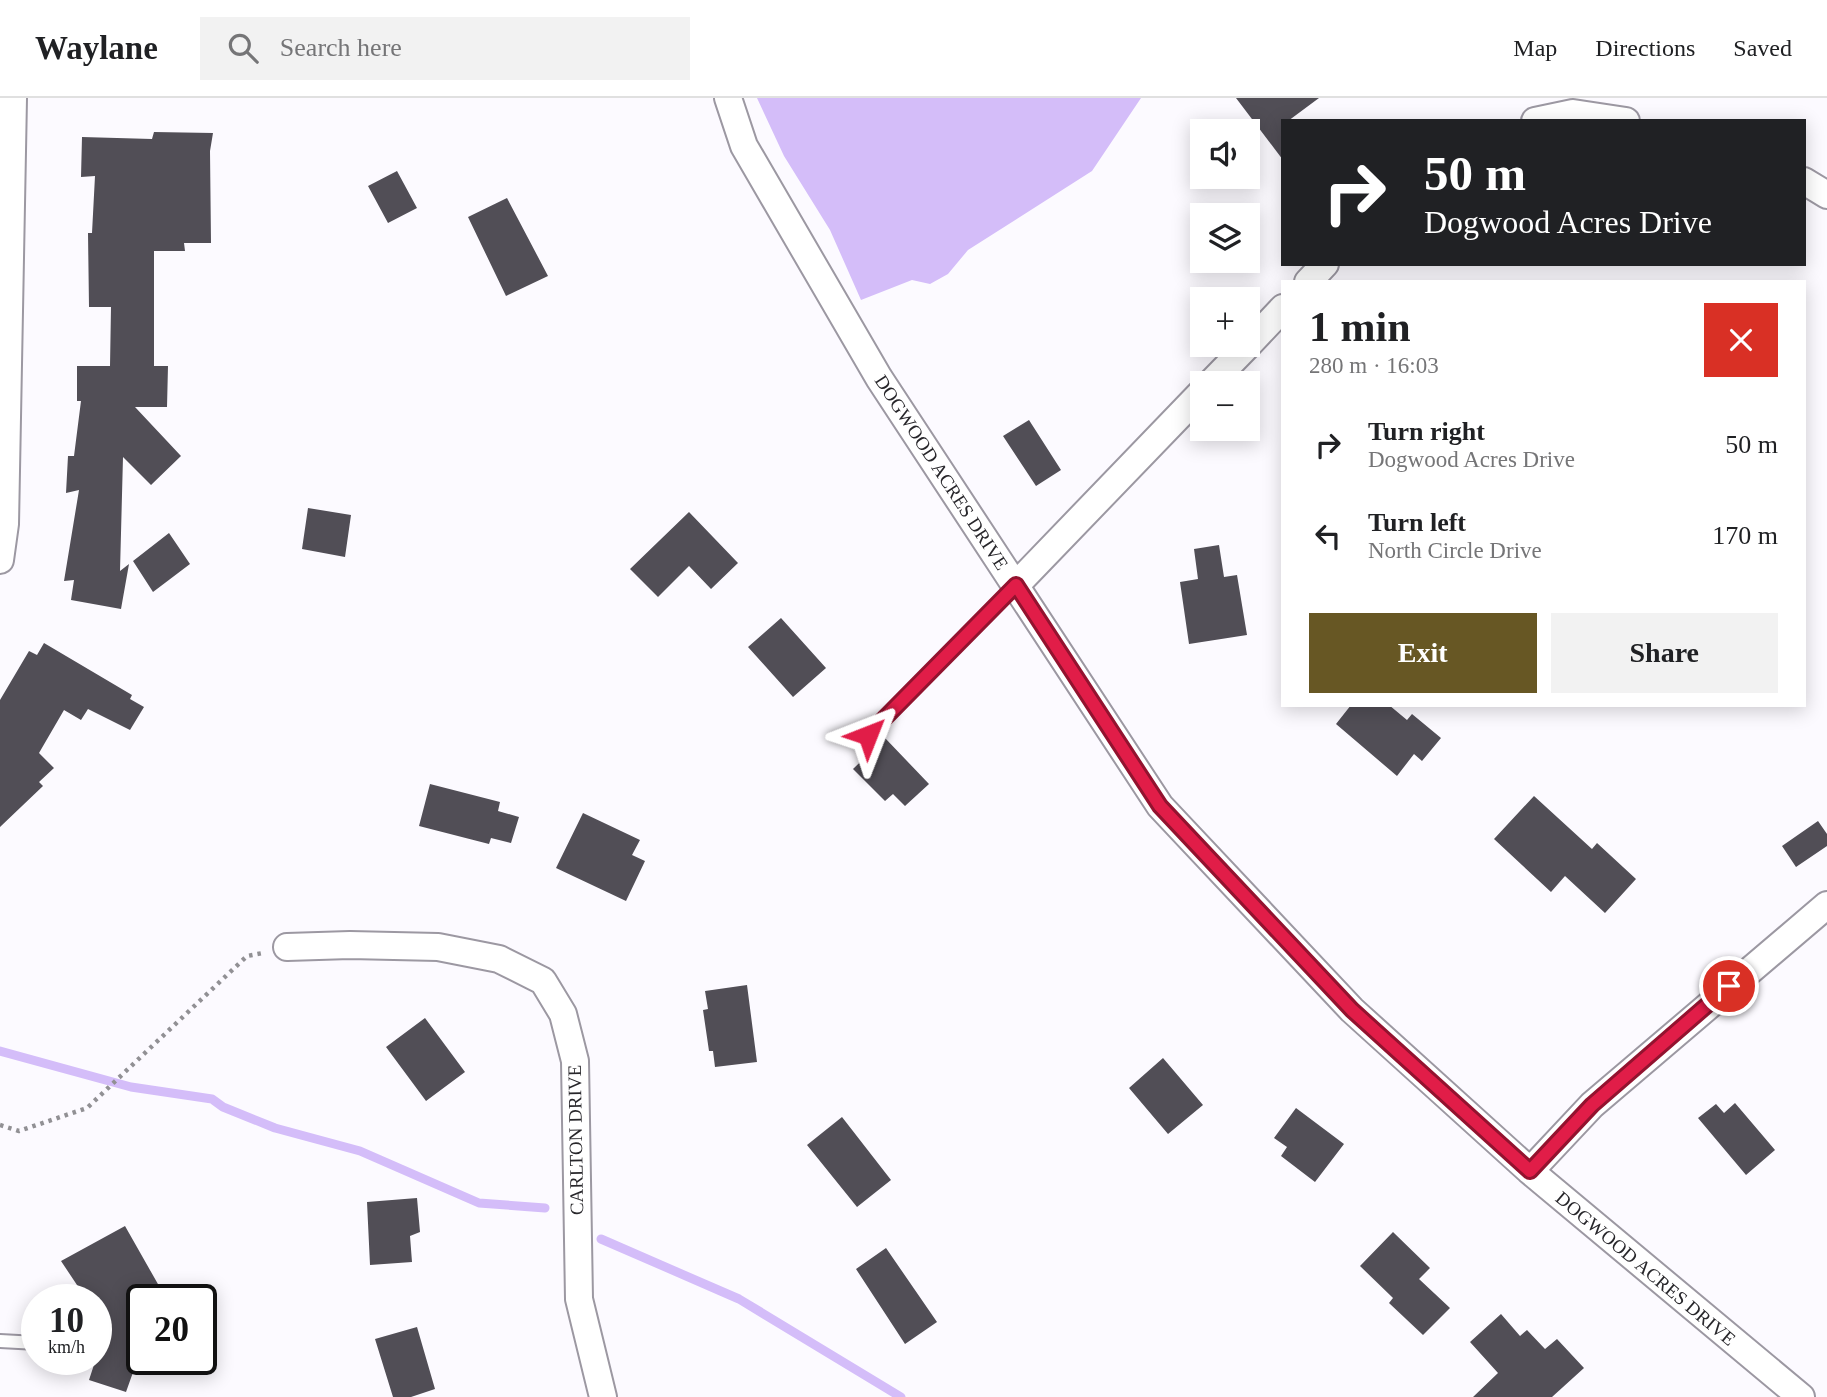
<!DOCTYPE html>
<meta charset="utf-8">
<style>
:root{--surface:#fff;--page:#f2f2f2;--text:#202124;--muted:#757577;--line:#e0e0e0;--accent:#675724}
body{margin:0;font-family:Georgia,serif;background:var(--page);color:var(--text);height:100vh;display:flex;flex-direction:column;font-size:26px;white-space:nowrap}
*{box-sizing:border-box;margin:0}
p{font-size:23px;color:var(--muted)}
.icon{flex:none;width:38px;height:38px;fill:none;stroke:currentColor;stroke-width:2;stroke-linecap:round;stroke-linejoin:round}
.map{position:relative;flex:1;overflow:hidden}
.side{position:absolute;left:1281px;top:182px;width:525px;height:427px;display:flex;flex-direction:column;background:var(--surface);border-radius:0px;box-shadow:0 4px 18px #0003}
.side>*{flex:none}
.top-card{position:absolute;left:1281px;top:21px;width:525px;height:147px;border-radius:0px;box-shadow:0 4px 18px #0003;background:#202124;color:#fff;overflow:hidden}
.buttons{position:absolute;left:1190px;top:21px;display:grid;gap:14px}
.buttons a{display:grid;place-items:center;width:70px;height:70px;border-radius:0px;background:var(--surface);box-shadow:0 4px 18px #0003;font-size:35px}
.speed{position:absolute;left:21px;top:1186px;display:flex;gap:14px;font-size:35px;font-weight:700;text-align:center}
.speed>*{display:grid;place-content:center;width:91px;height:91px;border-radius:50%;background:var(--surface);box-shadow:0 4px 18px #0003;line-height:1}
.speed small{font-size:18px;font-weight:400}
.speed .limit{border:4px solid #111;border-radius:10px;background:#fff;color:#111}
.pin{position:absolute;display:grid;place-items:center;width:60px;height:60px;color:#fff;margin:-30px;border:4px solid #fff;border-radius:50%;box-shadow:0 2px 7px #0007}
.me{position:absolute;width:77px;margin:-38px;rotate:45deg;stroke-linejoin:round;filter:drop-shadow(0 0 5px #0008)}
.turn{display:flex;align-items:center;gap:24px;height:147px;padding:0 28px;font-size:32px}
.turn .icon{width:91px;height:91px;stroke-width:2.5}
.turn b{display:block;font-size:49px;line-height:60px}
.round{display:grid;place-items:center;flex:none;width:74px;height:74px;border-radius:0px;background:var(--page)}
.headline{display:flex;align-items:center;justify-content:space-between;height:119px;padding:0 28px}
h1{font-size:42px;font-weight:700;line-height:52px}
.cta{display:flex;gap:14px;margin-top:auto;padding:14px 28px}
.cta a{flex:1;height:80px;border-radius:0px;background:var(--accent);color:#fff;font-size:28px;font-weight:700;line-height:80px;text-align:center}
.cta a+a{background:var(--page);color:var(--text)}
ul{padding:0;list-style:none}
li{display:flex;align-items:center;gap:21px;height:91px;padding:0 28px}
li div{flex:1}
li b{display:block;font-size:26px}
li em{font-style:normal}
header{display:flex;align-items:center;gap:42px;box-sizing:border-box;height:98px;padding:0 35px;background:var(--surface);border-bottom:2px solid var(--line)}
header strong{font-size:33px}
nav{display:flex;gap:38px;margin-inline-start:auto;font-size:24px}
.search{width:490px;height:63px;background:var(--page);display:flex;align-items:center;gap:18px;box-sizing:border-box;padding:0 24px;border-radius:0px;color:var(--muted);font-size:26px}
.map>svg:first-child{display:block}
.water{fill:#d4bdf9}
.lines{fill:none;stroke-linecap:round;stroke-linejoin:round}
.stream{stroke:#d4bdf9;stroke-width:9}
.building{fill:#514e56}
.service-casing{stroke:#9c98a2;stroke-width:16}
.minor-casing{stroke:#9c98a2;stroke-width:30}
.path{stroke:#919094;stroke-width:4.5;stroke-dasharray:3.5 5;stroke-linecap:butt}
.service{stroke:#fff;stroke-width:12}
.minor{stroke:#fff;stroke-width:26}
.route-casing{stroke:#92132f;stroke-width:18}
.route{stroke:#e11d48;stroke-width:12}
.labels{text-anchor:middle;stroke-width:7;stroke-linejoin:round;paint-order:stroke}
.street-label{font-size:19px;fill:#28272b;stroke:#fff}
</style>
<header>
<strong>Waylane</strong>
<div class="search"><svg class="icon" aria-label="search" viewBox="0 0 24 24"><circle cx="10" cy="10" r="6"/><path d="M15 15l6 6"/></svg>Search here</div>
<nav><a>Map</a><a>Directions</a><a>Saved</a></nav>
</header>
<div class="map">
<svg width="1827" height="1299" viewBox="0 0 1827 1299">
<rect width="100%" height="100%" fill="#fcfaff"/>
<path class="water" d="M757,0H1141L1092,73L968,152L948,176L930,186L912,182L861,202L830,132L784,58Z"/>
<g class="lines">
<path class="stream" d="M0,953L131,989L212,1001L223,1009L275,1030L360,1053L479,1105L545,1110
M601,1141L739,1201L901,1299"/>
</g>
<path class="building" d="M1236,0H1319L1288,23H1283V62Z
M154,34L213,35L210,53L211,145H184L185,153H154V268H168L167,309H135L181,358L151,387L123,359L120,473L129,466L121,511L71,502L74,482L64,483L79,392L66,395L68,358H74L81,303H77V268H110L111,209H89L88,135H92L95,78L81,79L82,39L152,41Z
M397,73L417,110L388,125L368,88Z
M507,100L548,178L506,198L468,119Z
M1029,322L1061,372L1036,388L1003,338Z
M308,410L351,417L345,459L302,451Z
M689,414L738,465L711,491L689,468L658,499L630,471Z
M169,435L190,466L153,494L133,463Z
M1219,447L1224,479L1237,477L1247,537L1189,546L1180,484L1198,481L1194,451Z
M781,520L826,570L793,599L748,549Z
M44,545L132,597L130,601L144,609L130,632L88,611L81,622L64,612L39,655L54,670L39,684L43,688L0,729V602L29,553L37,557Z
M1351,607H1389L1407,622L1412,616L1441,640L1422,663L1414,656L1397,678L1336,626Z
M885,640L929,686L905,708L893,696L885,703L853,671Z
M430,686L500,704L498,713L519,719L511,745L491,740L489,746L419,728Z
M1534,698L1592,751L1597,745L1636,781L1605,815L1565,778L1551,794L1494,741Z
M583,715L640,742L632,757L645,763L626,803L556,770Z
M1818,723L1827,736V748L1796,769L1782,748Z
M747,887L757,964L715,969L713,953H709L703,912L708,911L705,893Z
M425,920L465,974L426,1003L386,949Z
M1163,960L1203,1007L1168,1036L1129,990Z
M1735,1005L1775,1052L1746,1077L1698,1020L1716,1006L1724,1015Z
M1296,1010L1344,1046L1315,1084L1281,1058L1287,1049L1274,1040Z
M842,1019L891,1082L857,1109L807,1047Z
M417,1100L420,1134L410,1138L412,1164L370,1167L367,1104Z
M125,1128L167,1202H142V1249L126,1294L89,1282L106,1230L96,1216V1202H87L61,1163Z
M1393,1134L1430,1170L1419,1181L1450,1210L1423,1237L1389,1205L1393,1200L1360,1168Z
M886,1150L937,1224L905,1246L856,1171Z
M1501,1216L1520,1238L1527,1232L1545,1251L1557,1241L1584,1270L1552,1299H1473L1498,1275L1470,1244Z
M417,1229L435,1291L411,1299H393L375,1241Z"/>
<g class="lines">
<defs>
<path id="service" d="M868,637L1016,487
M0,1243L37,1245"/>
<path id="minor" d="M728,0L744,48L879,280L1160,708L1352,912L1530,1073L1801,1299
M1535,23L1573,15L1626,23
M1804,83L1827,97
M1308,184L1325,166
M1248,247L1283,210
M1211,285L1248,247
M0,462L5,426L13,0
M1016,487L1202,294
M287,849L350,847L438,849L499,861L543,883L563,916L575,963L579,1201L603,1299
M1530,1073L1592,1007L1827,807"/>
</defs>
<use href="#service" class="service-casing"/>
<use href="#minor" class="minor-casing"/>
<path class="path" d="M0,1027L19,1033L87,1010L247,858L263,855"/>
<use href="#service" class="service"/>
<use href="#minor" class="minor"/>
</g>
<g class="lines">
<defs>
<path id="route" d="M868,637L1016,487L1160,708L1352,912L1530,1073L1592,1007L1729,888"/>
</defs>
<use href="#route" class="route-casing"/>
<use href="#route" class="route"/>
</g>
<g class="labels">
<g class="street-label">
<text transform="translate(942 374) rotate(57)" y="7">DOGWOOD ACRES DRIVE</text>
<text transform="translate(575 1042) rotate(-91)" y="7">CARLTON DRIVE</text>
<text transform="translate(1646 1170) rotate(40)" y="7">DOGWOOD ACRES DRIVE</text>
</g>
</g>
</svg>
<div class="buttons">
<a><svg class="icon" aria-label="sound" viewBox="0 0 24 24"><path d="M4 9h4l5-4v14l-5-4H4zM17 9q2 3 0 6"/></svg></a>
<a><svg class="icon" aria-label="layers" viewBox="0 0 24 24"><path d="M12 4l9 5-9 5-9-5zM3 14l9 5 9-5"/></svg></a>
<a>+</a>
<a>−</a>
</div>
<div class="speed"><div>10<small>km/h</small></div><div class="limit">20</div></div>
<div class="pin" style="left:1729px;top:888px;background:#d93025"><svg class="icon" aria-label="arrive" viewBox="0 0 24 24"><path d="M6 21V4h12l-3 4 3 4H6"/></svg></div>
<svg class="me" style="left:868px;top:637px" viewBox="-20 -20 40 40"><path d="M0-17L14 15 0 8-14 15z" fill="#e11d48" stroke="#fff" stroke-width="4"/></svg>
<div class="top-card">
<div class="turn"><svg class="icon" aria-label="right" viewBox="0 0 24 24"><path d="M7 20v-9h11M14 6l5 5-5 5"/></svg><div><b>50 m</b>Dogwood Acres Drive</div></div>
</div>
<section class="side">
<div class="headline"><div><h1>1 min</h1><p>280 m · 16:03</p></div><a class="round" style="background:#d93025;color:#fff"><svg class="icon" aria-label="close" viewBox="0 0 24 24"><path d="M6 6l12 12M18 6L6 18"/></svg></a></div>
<ul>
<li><svg class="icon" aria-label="right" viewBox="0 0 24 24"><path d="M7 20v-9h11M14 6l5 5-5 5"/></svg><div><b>Turn right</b><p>Dogwood Acres Drive</p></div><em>50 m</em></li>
<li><svg class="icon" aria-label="left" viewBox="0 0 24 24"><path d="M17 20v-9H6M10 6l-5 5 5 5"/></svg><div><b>Turn left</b><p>North Circle Drive</p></div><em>170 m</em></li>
</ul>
<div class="cta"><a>Exit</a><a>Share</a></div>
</section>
</div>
